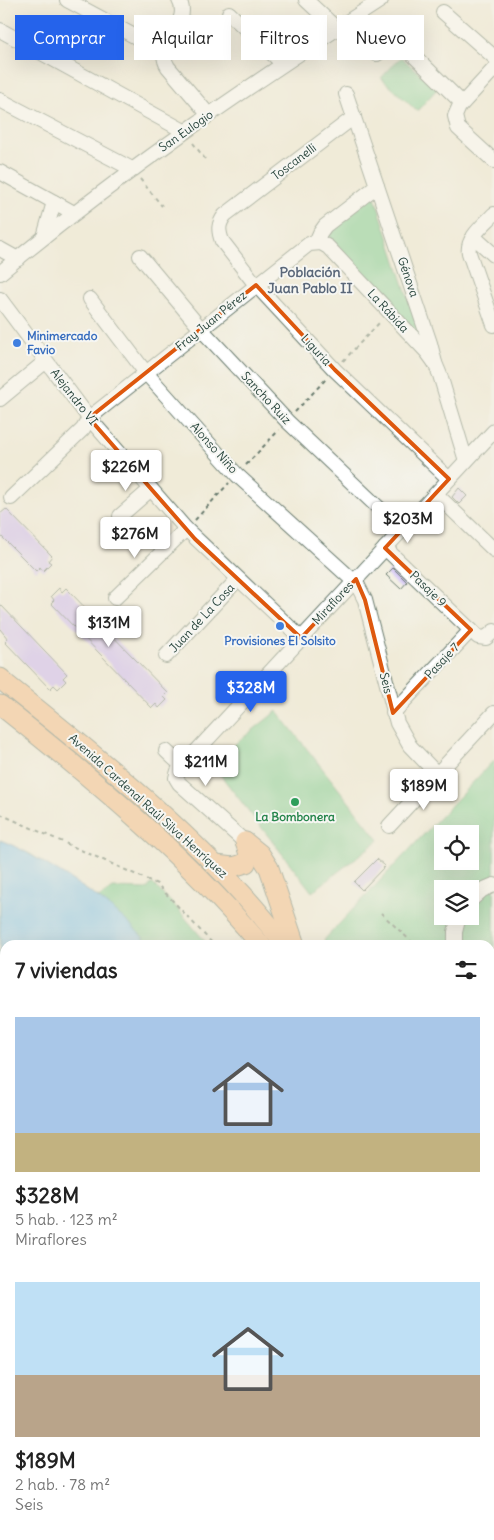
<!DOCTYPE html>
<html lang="es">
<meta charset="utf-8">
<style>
body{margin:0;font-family:Delius,sans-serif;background:#f6f6f6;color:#222;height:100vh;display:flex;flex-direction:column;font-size:19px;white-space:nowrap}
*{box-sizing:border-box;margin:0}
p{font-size:16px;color:#767676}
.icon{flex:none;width:28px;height:28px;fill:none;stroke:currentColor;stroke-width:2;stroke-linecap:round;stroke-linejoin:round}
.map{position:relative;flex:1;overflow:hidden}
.details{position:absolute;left:0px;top:940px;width:495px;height:600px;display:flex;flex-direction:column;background:#fff;border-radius:15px 15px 0 0;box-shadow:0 5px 20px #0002}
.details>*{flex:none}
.top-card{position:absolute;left:15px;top:15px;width:465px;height:45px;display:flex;gap:10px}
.fabs{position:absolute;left:434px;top:825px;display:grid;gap:10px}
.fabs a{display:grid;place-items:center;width:45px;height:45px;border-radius:0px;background:#fff;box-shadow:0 5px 20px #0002;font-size:25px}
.price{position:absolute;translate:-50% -42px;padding:0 11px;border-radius:5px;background:#fff;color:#222;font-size:16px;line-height:32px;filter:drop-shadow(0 1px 2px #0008)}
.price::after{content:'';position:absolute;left:50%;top:30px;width:15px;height:11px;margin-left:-8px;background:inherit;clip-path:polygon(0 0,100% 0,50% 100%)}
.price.on{background:#2563eb;color:#fff}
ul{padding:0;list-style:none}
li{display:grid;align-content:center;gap:10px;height:265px;padding:0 15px}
li span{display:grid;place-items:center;height:155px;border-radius:0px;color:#555}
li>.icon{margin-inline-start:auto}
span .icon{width:90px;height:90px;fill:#fffc;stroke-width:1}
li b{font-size:21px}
h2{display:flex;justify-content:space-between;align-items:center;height:60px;padding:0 15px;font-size:21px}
.chip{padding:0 18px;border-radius:0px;background:#fff;box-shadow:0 5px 20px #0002;font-size:18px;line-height:45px}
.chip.on{background:#2563eb;color:#fff}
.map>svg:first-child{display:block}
.green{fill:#78cc8f;stroke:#4c8462;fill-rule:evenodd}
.water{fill:#74beed;stroke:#4a7e90}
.building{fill:#c9b4f8}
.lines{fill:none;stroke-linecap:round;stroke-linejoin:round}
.minor-casing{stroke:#687a6d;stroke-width:16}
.major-casing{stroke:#687a6d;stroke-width:21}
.highway-casing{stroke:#687a6d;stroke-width:23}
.path{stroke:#687a6d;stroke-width:2;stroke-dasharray:4 4;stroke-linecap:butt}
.minor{stroke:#fff;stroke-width:14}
.major{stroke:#f7bd88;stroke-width:19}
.highway{stroke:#f7bd88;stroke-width:21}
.marked{fill:none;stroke:#de580e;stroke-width:4;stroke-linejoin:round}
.shop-dot{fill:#3f7fe0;stroke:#f6f6f2;stroke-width:2}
.leisure-dot{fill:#2e9e5b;stroke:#f6f6f2;stroke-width:2}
.labels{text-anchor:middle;stroke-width:4;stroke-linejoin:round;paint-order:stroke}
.street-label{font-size:12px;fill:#1f3d34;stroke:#f6f6f2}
.shop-label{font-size:12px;font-weight:bold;fill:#366cbe;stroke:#f6f6f2;text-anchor:start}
.leisure-label{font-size:12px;font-weight:bold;fill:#27864d;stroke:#f6f6f2}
.neighbourhood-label{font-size:14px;font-weight:bold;fill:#5a6779;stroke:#f6f6f2}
</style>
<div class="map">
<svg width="494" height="1540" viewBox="0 0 494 1540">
<rect width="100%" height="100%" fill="#f6f6f2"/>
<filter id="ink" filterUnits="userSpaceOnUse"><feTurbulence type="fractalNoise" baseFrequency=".02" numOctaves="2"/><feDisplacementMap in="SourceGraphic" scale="10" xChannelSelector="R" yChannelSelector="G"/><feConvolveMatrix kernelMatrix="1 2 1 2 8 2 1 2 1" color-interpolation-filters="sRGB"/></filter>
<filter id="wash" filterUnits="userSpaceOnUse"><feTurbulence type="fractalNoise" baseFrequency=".0096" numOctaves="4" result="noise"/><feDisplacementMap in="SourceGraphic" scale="20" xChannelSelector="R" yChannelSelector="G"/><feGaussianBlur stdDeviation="1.12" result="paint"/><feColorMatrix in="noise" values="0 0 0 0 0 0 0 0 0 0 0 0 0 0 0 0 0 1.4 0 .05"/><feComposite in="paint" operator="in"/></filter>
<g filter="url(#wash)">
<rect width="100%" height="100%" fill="#f0ebd8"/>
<g class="green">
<polygon points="401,57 437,89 417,111 381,78"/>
<polygon points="374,194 421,337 326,234"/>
<polygon points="277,711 379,840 312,892 211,763"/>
<path d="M494 760V1184L490 1178V945H327L324 940ZM442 834H470V861H442ZM442 889H470V916H442Z"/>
<polygon points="0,840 30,854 99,898 112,888 147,889 152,883 177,908 208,945 5,945 5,1535 490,1535 490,1346 494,1352 494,1540 0,1540"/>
</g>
<path class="water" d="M0 840C19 847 36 858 54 869 90 891 122 913 150 945H5V1535H490V1440L494 1446V1540H0Z"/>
<g id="blocks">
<g class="building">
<polygon points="459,488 467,496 459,504 452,497"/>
<polygon points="6,509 52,556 48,561 51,563 43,571 40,567 36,571 0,535 0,514"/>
<polygon points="393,568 407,582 401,589 386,575"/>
<polygon points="59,588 62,592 66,588 168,693 164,697 167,700 159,708 156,704 152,708 51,603 54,600 51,596"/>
<polygon points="0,604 67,674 63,678 66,681 58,689 54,685 50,689 5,642 8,639 0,629"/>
<polygon points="377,859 385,866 362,890 354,882"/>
</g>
</g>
</g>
<g filter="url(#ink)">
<use href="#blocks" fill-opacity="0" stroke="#687a6d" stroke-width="1"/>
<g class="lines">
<g class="minor-casing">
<g id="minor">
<polyline points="67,0 164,52"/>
<path d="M179 0C193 24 152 43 168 67L208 114"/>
<polyline points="306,0 337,29"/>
<polyline points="443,12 494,57"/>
<polyline points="229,13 283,64"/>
<polyline points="0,30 184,131"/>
<polyline points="377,54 391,44 401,43 462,103"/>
<polyline points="494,69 459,107 455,116 458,128 494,161"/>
<polyline points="346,94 430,343 435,363 440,375 466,461"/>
<polyline points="0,100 132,169"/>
<path d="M354 117 225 215C218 224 218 230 222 241L256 285 335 370 449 479"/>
<polyline points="0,172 74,213"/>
<path d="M494 214C485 224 466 238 469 253L494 325"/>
<polyline points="44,237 54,202"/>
<polyline points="474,237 494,255"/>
<polyline points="316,242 320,233 325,226 377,186"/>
<polyline points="0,249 18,259"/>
<polyline points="140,256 201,329 287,421 402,530"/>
<path d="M0 273C122 172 248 86 381 0"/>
<polyline points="0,299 89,418 186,529 301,638"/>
<polyline points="90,299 146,373 237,475 357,584 365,600 397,723 410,746 438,775"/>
<polyline points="0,399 46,361"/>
<polyline points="436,494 494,550"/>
<polyline points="11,498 83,429 89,418 309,244 321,243 328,247 427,352 435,363"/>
<polyline points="120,516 151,489"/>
<polyline points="385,548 478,637 486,638 494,631"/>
<polyline points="115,598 186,529"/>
<polyline points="166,656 238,579"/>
<polyline points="393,713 471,630"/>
<polyline points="166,751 182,766"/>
<polyline points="389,826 494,713"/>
<polyline points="245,842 179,783 176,778 178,771 494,431"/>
<polyline points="470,901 482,890 494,885"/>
<polyline points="455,945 455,932 459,916"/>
<polyline points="490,1027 494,1032"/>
</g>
</g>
<g class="major-casing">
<g id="major">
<path d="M0 679C99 758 208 844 285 945"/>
<path d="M0 705C93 779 184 854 261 945"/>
<polyline points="245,842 260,854 269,868 295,945"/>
<polyline points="216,865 233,867 246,863 249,854 245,842"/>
<polyline points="490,1239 494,1245"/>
<polyline points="490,1273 494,1279"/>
</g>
</g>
<g class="highway-casing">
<polyline id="highway" points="0,679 1,680"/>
</g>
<g class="path">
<polyline points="193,143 205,159"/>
<polyline points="140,179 162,206"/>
<polyline points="343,361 381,321"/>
<polyline points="295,412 326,379"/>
<polyline points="246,465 279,430"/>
<polyline points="195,520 229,483"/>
<polyline points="0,814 157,884 214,945"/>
<polyline points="381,913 415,945"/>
<polyline points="490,998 494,998"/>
<polyline points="490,1337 494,1343"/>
</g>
<use href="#minor" class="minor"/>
<use href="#major" class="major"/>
<use href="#highway" class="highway"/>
</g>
</g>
<path d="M0 0H494V1540H0ZM256 285 335 370 449 479 385 548 471 630 393 713 365 600 356 579 301 638 195 539 89 418Z" fill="#f0ebd8" fill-opacity=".55" fill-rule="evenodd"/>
<path class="marked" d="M256 285 335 370 449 479 385 548 471 630 393 713 365 600 356 579 301 638 195 539 89 418Z"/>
<g class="shop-dot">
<circle cx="17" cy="343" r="5"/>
<circle cx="280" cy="626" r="5"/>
</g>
<circle class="leisure-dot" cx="295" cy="802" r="5"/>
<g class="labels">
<g class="street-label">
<text transform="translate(186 131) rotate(-35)" y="4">San Eulogio</text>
<text transform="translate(294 162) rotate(-37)" y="4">Toscanelli</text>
<text transform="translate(408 277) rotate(71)" y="4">Génova</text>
<text transform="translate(388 311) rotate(47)" y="4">La Rábida</text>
<text transform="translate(211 321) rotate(-39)" y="4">Fray Juan Pérez</text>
<text transform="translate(316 350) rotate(47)" y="4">Liguria</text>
<text transform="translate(74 397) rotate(52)" y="4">Alejandro VI</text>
<text transform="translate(266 398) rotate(47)" y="4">Sancho Ruiz</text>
<text transform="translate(214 448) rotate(48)" y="4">Alonso Niño</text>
<text transform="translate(428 589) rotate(44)" y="4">Pasaje 9</text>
<text transform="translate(333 603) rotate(-47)" y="4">Miraflores</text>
<text transform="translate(202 618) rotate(-47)" y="4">Juan de La Cosa</text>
<text transform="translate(442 661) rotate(-47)" y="4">Pasaje 7</text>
<text transform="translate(386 683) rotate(76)" y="4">Seis</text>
<text transform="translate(148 806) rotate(42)" y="4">Avenida Cardenal Raúl Silva Henríquez</text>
</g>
<g class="shop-label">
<text x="27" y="340">Minimercado<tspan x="27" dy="14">Favio</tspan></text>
<text x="280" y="645" text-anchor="middle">Provisiones El Solsito</text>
</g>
<g class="leisure-label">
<text x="295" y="821">La Bombonera</text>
</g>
<g class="neighbourhood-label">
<text x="310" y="277">Población<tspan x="310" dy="16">Juan Pablo II</tspan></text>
</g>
</g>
</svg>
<div class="fabs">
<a><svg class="icon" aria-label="locate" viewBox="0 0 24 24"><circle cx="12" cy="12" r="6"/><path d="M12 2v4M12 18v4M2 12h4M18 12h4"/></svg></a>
<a><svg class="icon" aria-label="layers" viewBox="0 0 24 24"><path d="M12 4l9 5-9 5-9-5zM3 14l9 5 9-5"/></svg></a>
</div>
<b class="price" style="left:126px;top:492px">$226M</b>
<b class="price" style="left:408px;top:544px">$203M</b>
<b class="price" style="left:135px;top:559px">$276M</b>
<b class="price" style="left:109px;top:648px">$131M</b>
<b class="price on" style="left:251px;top:713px">$328M</b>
<b class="price" style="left:206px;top:787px">$211M</b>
<b class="price" style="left:424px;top:811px">$189M</b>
<div class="top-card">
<a class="chip on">Comprar</a>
<a class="chip">Alquilar</a>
<a class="chip">Filtros</a>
<a class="chip">Nuevo</a>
</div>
<section class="details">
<h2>7 viviendas<svg class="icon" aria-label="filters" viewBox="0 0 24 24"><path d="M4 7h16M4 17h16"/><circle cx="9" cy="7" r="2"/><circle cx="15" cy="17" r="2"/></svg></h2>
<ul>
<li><span style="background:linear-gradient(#a9c7e8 75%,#c2b280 0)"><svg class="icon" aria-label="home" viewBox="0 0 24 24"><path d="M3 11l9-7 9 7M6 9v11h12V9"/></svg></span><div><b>$328M</b><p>5 hab. · 123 m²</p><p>Miraflores</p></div></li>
<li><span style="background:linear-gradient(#bfe0f5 60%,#b9a48a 0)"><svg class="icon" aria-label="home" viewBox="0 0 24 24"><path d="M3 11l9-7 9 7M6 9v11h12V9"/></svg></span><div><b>$189M</b><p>2 hab. · 78 m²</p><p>Seis</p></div></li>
</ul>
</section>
</div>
